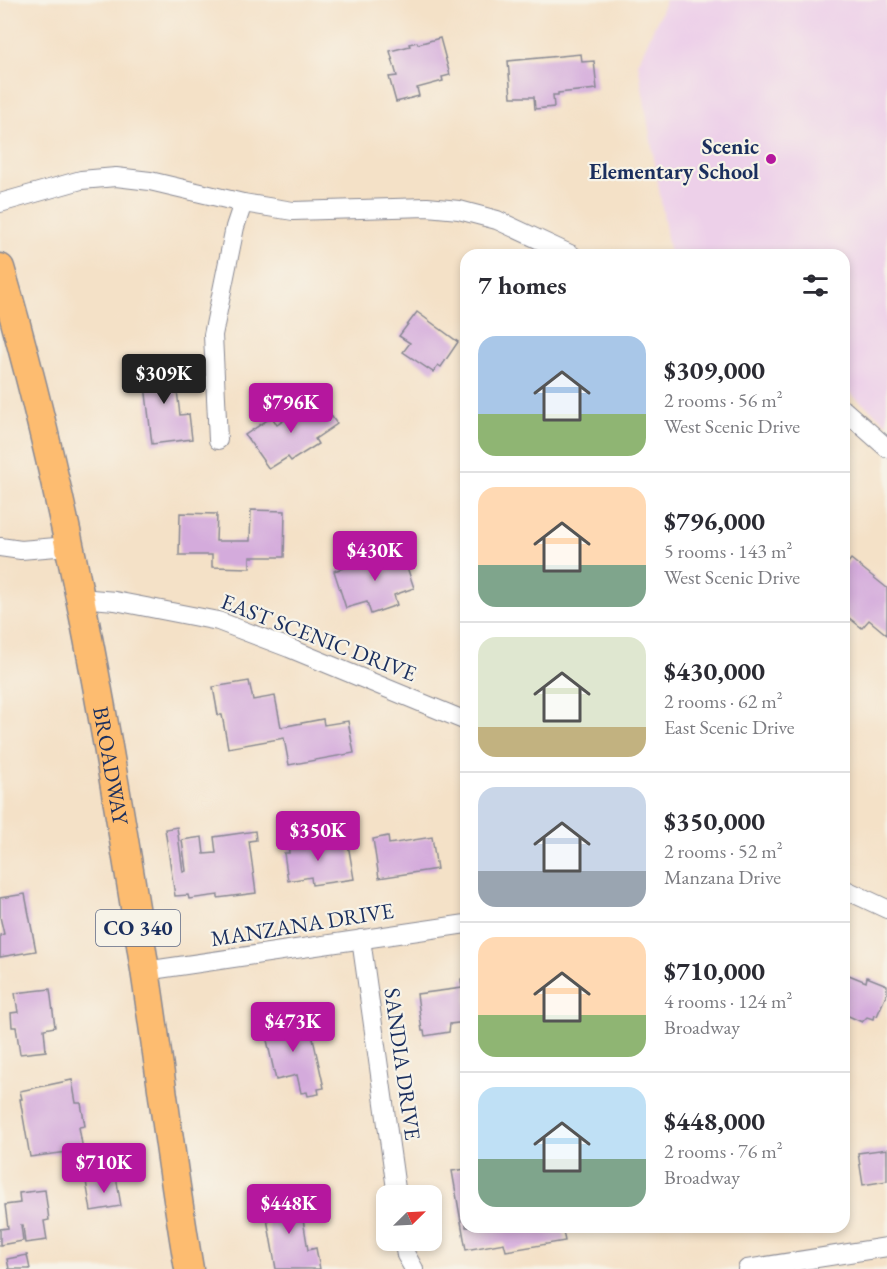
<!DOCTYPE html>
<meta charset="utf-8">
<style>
body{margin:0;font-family:"EB Garamond",serif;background:#f2f2f3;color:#2b2b33;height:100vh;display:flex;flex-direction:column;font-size:22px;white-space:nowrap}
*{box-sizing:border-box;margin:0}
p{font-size:20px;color:#7c7c81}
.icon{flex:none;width:33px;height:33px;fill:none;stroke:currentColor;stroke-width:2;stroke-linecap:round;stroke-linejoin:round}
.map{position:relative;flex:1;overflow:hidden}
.side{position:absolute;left:460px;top:249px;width:390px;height:984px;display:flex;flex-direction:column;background:#fff;border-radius:18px;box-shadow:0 3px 9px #0003}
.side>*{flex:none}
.needle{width:39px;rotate:66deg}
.buttons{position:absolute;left:376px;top:1185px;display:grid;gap:12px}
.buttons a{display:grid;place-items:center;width:66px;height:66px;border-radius:12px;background:#fff;box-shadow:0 3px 9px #0003;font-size:30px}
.price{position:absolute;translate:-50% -51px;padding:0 14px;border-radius:6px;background:#b5179e;color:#fff;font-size:20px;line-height:39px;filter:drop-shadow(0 2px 3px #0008)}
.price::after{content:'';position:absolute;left:50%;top:36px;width:18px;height:14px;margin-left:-9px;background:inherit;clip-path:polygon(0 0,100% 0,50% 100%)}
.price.active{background:#222;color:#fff}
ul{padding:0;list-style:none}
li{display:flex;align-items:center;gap:18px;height:150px;padding:0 18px}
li+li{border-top:2px solid #e1e1e2}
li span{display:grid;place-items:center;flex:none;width:168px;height:120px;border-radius:18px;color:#555}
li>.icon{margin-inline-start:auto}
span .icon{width:72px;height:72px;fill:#fffc;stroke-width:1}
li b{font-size:26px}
h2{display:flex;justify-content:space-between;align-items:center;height:72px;padding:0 18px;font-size:26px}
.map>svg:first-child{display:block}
.built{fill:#edd0e9}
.building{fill:#d4abdc}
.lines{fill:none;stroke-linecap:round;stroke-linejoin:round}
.street-casing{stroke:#888892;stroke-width:20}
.primary-casing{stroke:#888892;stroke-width:31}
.street{stroke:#fff;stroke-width:18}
.primary{stroke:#fdbc70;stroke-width:28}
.poi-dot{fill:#b5179e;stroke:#f7f3e8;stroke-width:2}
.labels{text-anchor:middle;stroke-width:4.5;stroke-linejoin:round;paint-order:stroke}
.shield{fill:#f7f3e8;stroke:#5d6a87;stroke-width:1.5}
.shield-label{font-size:21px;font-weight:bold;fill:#1b2f5e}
.poi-label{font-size:22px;font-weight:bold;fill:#1b2f5e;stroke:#f7f3e8;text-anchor:end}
.street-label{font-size:22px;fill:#1b2f5e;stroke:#f7f3e8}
</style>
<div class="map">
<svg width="887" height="1269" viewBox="0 0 887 1269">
<rect width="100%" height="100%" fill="#f7f3e8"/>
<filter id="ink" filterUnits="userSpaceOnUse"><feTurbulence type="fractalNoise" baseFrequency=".0167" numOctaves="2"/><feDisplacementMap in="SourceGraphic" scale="12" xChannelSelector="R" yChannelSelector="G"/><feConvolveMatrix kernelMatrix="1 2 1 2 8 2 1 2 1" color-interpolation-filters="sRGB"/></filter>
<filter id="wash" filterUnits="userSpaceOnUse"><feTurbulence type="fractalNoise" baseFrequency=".008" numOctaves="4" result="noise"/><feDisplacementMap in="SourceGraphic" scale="24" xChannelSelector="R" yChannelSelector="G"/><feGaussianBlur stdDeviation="1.35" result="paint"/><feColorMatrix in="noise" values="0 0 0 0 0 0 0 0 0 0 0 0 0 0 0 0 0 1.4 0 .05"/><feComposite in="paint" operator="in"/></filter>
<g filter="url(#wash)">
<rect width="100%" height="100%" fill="#f4e1c7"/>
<polygon class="built" points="666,0 887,0 887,423 845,389 844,255 670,255 638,63"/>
<g id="blocks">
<g class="building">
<polygon points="440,38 450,75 442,77 443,81 417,88 419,96 396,102 389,77 397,76 390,51 410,46 409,44 417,42 418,44"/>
<polygon points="581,54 582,62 594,61 597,89 558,93 558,95 553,95 554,107 535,109 534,97 511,97 508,61"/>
<polygon points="417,312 458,342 441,367 438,365 433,372 403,352 410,343 399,336"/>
<polygon points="156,359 157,368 174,366 180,415 189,414 192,439 152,444 142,360"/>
<polygon points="318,397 337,424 315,439 318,444 291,461 288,457 269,469 245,435 272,417 277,425"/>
<polygon points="251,510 285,511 284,557 250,557 250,568 212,567 212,555 179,555 180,513 217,514 216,541 250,541"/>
<polygon points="401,549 414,588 394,595 397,605 371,614 367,602 346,608 334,571"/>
<polygon points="851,559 887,588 887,635 869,620 862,628 844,614 844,568"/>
<polygon points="249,681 253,700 275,696 281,727 323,719 324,725 348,721 354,753 289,765 284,738 228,748 222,715 218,715 213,687"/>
<polygon points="177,827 183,872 186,871 182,840 202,837 204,854 216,853 214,837 255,831 256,840 249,841 256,893 218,898 218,895 189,899 188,895 175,896 165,829"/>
<polygon points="388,836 389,844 432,837 437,869 379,878 373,839"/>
<polygon points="311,837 313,849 348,844 354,879 312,885 311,877 288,881 284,853 289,853 288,841"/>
<polygon points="25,894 36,951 0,957 0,935 4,934 0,917 0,898"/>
<polygon points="844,973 866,982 867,977 887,985 887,993 877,1016 874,1015 873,1019 867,1017 862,1022 844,1014"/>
<polygon points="466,978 466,1022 450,1024 449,1032 425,1036 424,1031 422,1031 417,994 462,988 461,979"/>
<polygon points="50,989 55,1027 44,1029 46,1051 20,1054 16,1027 12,1027 11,1013 18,1012 15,993"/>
<polygon points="289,1013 292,1028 310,1025 324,1088 318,1089 319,1094 308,1096 307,1092 301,1093 297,1075 276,1080 262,1018"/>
<polygon points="72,1080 76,1103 81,1103 85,1126 79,1127 83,1150 30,1157 20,1099 22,1099 20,1091"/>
<polygon points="887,1149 887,1181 863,1185 858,1153"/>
<polygon points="466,1169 466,1227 562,1227 565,1241 506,1251 504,1243 466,1250 452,1171"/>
<polygon points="116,1176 121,1206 91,1211 86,1181"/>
<polygon points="45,1190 49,1220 44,1221 47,1240 25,1243 23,1225 21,1225 23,1241 0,1245 0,1229 8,1228 5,1205 20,1203 19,1193"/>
<polygon points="299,1195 308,1250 316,1248 320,1269 276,1269 264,1202"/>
<polygon points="27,1255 30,1269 9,1269 7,1259"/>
</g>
</g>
</g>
<g filter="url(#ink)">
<use href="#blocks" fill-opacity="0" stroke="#888892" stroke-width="1.5"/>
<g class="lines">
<g class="street-casing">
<g id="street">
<polyline points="0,203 81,180 116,177 150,181 243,203 293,211 427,207 459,210 497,220 572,255"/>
<polyline points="844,410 887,448"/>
<polyline points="218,440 213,335 235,227 243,203"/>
<polyline points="0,547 21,550 68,546"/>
<polyline points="80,598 115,601 218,621 289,648 466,721"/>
<polyline points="844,889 887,909"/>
<polyline points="361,939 397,1196"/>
<polyline points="145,971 466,924"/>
<polyline points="403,1240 406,1255 414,1269"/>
<polyline points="747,1269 887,1247"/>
</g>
</g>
<g class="primary-casing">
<g id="primary">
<path id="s1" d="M0 268C67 496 108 735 145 970 160 1069 172 1170 189 1269"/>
</g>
</g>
<use href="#street" class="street"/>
<use href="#primary" class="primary"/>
</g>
</g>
<circle class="poi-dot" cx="771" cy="159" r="6"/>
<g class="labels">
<rect class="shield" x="96" y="910" width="84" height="36" rx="4.5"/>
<g class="shield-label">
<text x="138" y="935">CO 340</text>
</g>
<g class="poi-label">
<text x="759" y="154">Scenic<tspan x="759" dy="25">Elementary School</tspan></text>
</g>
<g class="street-label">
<text transform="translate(319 637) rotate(21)" y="8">EAST SCENIC DRIVE</text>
<text dy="8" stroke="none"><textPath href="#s1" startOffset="510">BROADWAY</textPath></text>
<text transform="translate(302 924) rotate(-9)" y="8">MANZANA DRIVE</text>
<text transform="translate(403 1064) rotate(82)" y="8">SANDIA DRIVE</text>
</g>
</g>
</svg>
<div class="buttons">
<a><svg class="needle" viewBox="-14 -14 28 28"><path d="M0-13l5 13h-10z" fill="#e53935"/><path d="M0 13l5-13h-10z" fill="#7c7c81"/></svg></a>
</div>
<b class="price active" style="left:164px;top:405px">$309K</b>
<b class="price" style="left:291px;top:434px">$796K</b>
<b class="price" style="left:375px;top:582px">$430K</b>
<b class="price" style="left:318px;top:862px">$350K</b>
<b class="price" style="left:293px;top:1053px">$473K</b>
<b class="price" style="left:104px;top:1194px">$710K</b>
<b class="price" style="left:289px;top:1235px">$448K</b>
<section class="side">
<h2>7 homes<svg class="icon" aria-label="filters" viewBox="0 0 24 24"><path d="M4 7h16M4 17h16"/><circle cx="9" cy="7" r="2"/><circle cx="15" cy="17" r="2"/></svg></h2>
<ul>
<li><span style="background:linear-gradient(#a9c7e8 65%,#8fb573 0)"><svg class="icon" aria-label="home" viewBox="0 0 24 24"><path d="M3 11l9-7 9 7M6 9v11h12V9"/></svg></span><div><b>$309,000</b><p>2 rooms · 56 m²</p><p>West Scenic Drive</p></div></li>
<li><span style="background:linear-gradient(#ffd9b3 65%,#7fa58c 0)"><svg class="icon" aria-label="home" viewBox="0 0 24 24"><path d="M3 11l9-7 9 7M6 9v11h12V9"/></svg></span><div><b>$796,000</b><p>5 rooms · 143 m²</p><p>West Scenic Drive</p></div></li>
<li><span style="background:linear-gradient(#dfe7d0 75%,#c2b280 0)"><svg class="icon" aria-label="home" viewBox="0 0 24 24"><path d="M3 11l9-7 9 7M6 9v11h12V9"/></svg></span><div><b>$430,000</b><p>2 rooms · 62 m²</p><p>East Scenic Drive</p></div></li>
<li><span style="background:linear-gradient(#c9d6e8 70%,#9aa5b1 0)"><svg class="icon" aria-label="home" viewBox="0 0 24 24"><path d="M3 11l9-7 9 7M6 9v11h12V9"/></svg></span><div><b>$350,000</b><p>2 rooms · 52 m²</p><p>Manzana Drive</p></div></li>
<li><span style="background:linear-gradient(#ffd9b3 65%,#8fb573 0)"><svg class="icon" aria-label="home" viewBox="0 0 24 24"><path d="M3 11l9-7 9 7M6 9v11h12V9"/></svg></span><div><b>$710,000</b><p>4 rooms · 124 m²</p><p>Broadway</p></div></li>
<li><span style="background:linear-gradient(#bfe0f5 60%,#7fa58c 0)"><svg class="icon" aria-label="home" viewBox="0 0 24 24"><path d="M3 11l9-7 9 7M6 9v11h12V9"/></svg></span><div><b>$448,000</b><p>2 rooms · 76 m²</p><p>Broadway</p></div></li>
</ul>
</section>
</div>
